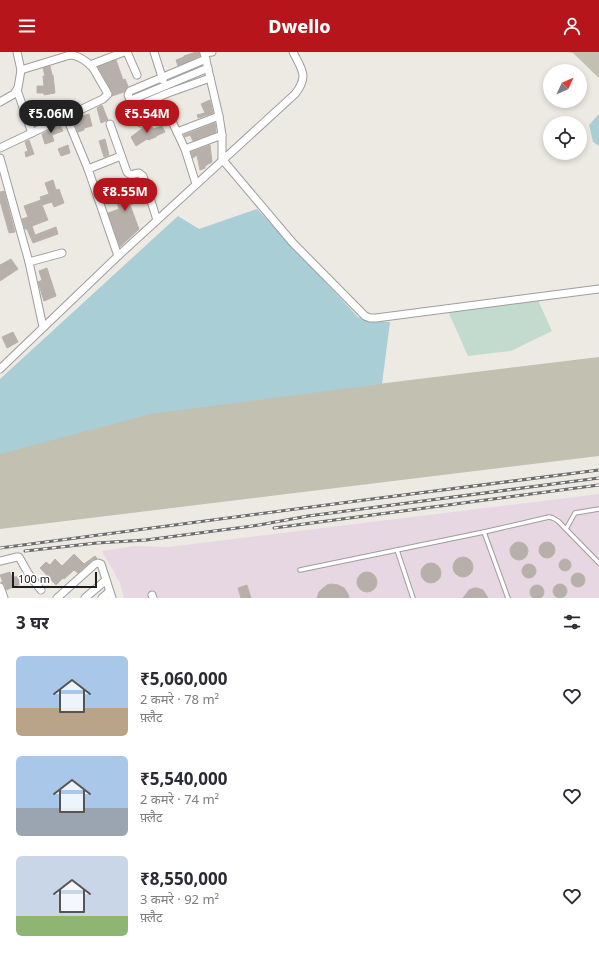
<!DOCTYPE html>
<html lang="hi">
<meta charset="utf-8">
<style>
body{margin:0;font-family:"Noto Sans","Noto Sans Devanagari",sans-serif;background:#f7f7f7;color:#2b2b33;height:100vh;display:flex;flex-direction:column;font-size:15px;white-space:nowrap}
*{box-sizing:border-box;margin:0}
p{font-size:13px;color:#7c7c81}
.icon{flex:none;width:22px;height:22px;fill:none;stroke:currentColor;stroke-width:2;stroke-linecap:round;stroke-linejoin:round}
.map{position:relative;height:546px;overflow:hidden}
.side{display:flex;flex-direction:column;background:#fff;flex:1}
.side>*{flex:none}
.needle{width:26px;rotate:46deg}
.controls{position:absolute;left:543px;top:12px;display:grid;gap:8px}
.controls a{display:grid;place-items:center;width:44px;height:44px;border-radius:50%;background:#fff;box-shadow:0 2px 6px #0003;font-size:20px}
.scale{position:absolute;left:12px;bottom:10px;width:85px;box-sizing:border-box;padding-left:4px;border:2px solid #1d1d1d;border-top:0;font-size:11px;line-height:14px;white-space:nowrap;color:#1d1d1d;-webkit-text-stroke:3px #fff;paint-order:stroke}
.price{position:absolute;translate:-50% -34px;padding:0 9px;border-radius:14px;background:#b5151b;color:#fff;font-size:13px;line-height:26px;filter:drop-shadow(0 1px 2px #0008)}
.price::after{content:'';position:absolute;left:50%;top:24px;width:12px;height:9px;margin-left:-6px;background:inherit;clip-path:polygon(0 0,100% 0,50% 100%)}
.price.current{background:#222;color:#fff}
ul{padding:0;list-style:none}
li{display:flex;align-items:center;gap:12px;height:100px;padding:0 16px}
li span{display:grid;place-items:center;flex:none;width:112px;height:80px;border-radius:6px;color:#555}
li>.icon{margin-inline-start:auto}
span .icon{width:48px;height:48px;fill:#fffc;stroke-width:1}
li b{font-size:17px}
h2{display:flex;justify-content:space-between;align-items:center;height:48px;padding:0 16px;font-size:17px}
header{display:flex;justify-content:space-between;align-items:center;height:52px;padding:0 16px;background:#b5151b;color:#fff;font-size:18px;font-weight:800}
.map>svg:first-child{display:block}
.industrial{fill:#e6d7e3}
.construction{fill:#c1c0b1}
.wetland{fill:#c3dace}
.water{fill:#a9ced6}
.building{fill:#b6afaa;stroke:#bdb1a8}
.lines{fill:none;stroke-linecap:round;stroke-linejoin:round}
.service-casing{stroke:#9e9e9e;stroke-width:5.5}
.minor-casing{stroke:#9e9e9e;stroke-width:9}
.service{stroke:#fff;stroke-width:3.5}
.minor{stroke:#fff;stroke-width:7}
.rail-casing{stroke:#6b6b6b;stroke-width:3}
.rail{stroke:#fff;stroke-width:1.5;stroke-dasharray:4.5;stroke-linecap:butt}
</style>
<header><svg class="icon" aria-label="menu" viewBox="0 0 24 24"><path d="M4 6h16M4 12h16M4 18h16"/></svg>Dwello<svg class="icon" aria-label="person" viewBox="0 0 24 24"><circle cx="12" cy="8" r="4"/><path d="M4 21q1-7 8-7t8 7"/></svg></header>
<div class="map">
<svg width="599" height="546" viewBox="0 0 599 546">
<rect width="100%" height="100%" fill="#edeae4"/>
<polygon class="industrial" points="599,442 599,546 124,546 120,531 102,499 134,494 168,495"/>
<g class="construction">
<polygon points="567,0 599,0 599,26 573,1"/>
<polygon points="599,305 599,404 0,477 0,400 124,363"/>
</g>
<polygon class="wetland" points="537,246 552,279 511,299 468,304 447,257"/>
<g class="water">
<polygon points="599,62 599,94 593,90 589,73"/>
<polygon points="257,157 358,265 371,269 390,270 382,332 150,362 0,402 0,327 178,164 199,177"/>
</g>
<g class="building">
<polygon points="196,0 199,0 200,4 178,14 176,8 184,5 184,4"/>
<polygon points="116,8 123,28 125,27 128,34 124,40 112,44 112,40 98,15"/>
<polygon points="50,14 52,23 53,23 55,41 44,43 44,41 37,41 37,34 44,34 43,24 45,24 43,16"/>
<polygon points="210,48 213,61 198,66 197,63 205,61 201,52"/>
<polygon points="102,53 108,68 101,71 97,56"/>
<polygon points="45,57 48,68 39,72 36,60"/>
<polygon points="89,62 92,74 84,76 84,78 78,80 73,67"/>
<polygon points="149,68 153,77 162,74 165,80 156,84 156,85 148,88 147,87 136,94 131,85 144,75 146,73 146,70"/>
<polygon points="215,71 216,80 193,89 190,83 185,85 184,83"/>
<polygon points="60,73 63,79 52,83 54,89 45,92 42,82"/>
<polygon points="105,87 109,103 104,105 99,89"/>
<polygon points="29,88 34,102 26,105 25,100 28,99 25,90"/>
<polygon points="68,93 70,101 61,104 58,97"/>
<polygon points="210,93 212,110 205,114 205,116 200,118 197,103 193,106 191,100"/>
<polygon points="53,128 56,138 59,137 64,151 54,155 52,150 42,153 48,168 32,174 35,183 56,175 58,182 33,191 27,177 25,177 22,167 28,165 24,154 41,148 40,145 49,142 45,131"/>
<polygon points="134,129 141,149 130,153 139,177 120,195 108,161 119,157 112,137"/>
<polygon points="4,139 15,180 9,181 0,149 0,140"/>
<polygon points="11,207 18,217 0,229 0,213"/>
<polygon points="47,216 56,244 44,249 38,230 42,228 39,219"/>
<polygon points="13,280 18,290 7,296 2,285"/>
<circle cx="547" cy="498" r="8"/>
<circle cx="519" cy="499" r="9"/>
<polygon points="74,502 84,512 95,504 97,506 92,508 78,521 74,518 64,527 63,526 56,533 40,516 46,510 50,513 55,507 62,514"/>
<circle cx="463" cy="515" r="10"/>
<circle cx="565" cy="513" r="6"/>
<circle cx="431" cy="521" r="10"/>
<circle cx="529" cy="519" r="7"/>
<polygon points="10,520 12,526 18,524 21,532 6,538 5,533 1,530 3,530 0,523"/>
<circle cx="367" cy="530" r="10"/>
<circle cx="578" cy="528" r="7"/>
<circle cx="560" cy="539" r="7"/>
<polygon points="331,532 338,533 344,536 348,542 349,546 317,546 319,540 322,537 327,533"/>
<circle cx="537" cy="540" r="7"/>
<polygon points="247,533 251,546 241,546 238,536"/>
<polygon points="474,536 477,536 483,538 488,546 463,546 469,538"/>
</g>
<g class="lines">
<g class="service-casing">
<g id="service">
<polyline points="566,477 575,461 599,457"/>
<polyline points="484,480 508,546"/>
<polyline points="397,498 413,546"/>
<polyline points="300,518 484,480 549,465 553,466 558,469 599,511"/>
</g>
</g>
<g class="minor-casing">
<g id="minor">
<polyline points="127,0 137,23"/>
<polyline points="154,0 163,28"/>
<polyline points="204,0 219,64 222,83 222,107 292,190 365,264 370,266 376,266 599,237"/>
<polyline points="204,1 212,0"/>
<polyline points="90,13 124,0"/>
<polyline points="17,38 32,81"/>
<polyline points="131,48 208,16"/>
<polyline points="0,50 14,42 18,36 21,18 17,0"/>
<polyline points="147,50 168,41 210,26"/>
<polyline points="169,63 185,97 196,132"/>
<polyline points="66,64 88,117 118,204"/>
<polyline points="141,71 139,69 128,43 130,39 206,7"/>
<path d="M110 72 127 120C131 125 134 121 139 121L143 124 157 168"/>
<polyline points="177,80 219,64"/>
<path d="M0 96 103 47 108 42 93 16C88 10 78 3 70 3L21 18"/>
<polyline points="185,97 222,83"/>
<polyline points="0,106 29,210 43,275"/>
<polyline points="88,117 121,104"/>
<polyline points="29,210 62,201"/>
<path d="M0 317 118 204 295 42C309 24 302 18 293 0"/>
<polyline points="0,509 17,505 19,505 28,521 41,538"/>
<polyline points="0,535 4,546"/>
<polyline points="152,543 153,546"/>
<polyline points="57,546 95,512 98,511 101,512 112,546"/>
<polyline points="85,546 106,528"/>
<polyline points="102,546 109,540"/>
</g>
</g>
<use href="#service" class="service"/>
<use href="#minor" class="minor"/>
<g class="rail-casing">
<g id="rail">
<polyline points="274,476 599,433"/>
<polyline points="0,496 372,447 599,418"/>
<polyline points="25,499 97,491 146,488 259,473 308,464 599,426"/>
</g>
</g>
<use href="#rail" class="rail"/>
</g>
</svg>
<div class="controls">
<a><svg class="needle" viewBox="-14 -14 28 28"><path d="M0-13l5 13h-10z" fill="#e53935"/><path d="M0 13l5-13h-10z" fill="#7c7c81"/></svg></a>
<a><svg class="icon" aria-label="locate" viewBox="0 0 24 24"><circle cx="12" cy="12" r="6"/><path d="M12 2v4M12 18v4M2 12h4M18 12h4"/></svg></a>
</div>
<div class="scale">100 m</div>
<b class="price current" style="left:51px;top:82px">₹5.06M</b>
<b class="price" style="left:147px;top:82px">₹5.54M</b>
<b class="price" style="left:125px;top:160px">₹8.55M</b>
</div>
<section class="side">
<h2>3 घर<svg class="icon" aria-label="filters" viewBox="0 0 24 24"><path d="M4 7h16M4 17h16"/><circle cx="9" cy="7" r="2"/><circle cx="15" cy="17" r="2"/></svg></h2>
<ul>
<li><span style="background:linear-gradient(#a9c7e8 65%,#b9a48a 0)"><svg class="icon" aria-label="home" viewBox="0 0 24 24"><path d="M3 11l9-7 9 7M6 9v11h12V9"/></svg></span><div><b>₹5,060,000</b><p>2 कमरे · 78 m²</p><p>फ़्लैट</p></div><svg class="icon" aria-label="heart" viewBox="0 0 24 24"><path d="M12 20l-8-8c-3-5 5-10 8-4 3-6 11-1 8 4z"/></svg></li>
<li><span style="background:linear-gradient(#a9c7e8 65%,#9aa5b1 0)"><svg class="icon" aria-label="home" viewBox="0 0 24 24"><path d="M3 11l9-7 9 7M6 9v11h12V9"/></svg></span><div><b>₹5,540,000</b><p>2 कमरे · 74 m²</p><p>फ़्लैट</p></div><svg class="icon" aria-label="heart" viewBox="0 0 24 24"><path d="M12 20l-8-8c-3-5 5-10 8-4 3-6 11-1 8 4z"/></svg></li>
<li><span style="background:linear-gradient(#c9d6e8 75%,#8fb573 0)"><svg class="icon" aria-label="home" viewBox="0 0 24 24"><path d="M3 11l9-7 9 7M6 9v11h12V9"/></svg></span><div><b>₹8,550,000</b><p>3 कमरे · 92 m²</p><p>फ़्लैट</p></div><svg class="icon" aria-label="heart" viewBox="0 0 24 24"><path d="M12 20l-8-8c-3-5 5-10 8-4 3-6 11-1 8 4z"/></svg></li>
</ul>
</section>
